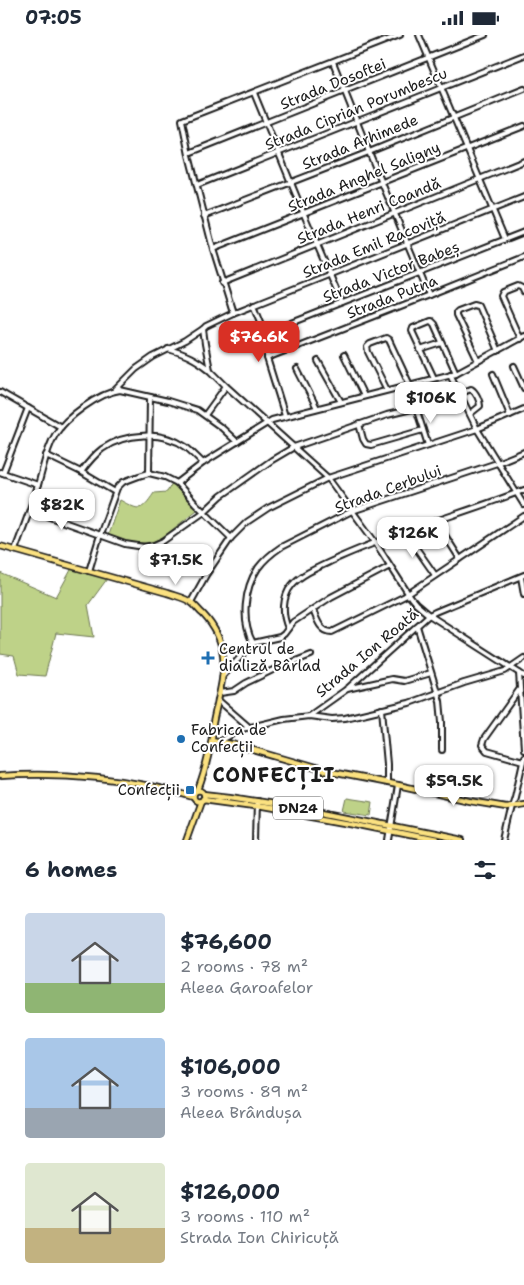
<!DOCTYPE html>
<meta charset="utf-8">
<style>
body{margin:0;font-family:"Shantell Sans",sans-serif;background:#f2f2f3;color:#1f2937;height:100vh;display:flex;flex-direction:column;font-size:19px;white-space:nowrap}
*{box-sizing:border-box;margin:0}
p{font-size:16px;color:#747a83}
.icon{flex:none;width:28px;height:28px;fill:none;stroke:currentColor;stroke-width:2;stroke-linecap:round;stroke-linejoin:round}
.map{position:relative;height:805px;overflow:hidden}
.details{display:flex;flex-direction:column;background:#fff;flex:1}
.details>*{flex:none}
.price{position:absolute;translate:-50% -42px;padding:0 11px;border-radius:10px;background:#fff;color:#222;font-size:16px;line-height:32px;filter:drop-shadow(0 1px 2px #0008)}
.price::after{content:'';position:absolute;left:50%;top:30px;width:15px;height:11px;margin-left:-8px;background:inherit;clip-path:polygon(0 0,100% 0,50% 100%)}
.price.current{background:#d93025;color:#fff}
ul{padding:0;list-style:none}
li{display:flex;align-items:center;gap:15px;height:125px;padding:0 25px}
li span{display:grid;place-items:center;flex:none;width:140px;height:100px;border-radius:5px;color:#555}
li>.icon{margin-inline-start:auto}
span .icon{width:60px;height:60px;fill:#fffc;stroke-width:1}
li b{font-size:21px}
h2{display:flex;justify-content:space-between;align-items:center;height:60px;padding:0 25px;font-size:21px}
.status{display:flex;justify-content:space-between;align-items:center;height:35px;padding:0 25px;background:#fff;direction:ltr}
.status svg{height:14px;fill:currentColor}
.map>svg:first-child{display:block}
.green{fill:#bed288;stroke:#6d7752}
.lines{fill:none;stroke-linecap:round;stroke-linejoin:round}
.minor-casing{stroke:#1c1c1c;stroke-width:8}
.major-casing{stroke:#1c1c1c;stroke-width:8}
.minor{stroke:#fff;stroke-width:4}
.major{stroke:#fbe180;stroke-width:4.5}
.poi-dot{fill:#1f6fb2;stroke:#fff;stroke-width:2}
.labels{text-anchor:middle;stroke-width:4;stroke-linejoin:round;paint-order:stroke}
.shield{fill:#fff;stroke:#606060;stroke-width:1}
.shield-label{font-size:14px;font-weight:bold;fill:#1c1c1c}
.street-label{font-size:15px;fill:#1c1c1c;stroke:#fff}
.poi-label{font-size:15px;fill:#1c1c1c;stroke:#fff;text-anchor:start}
.district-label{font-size:20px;font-weight:bold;letter-spacing:1px;fill:#1c1c1c;stroke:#fff}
</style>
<div class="status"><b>07:05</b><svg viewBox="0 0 49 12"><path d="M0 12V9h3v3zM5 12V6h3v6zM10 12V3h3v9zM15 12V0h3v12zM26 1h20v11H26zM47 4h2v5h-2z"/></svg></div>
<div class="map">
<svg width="524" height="805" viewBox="0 0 524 805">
<rect width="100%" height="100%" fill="#fff"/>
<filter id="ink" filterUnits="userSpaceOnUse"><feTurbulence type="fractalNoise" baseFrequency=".02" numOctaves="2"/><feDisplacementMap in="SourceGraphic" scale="10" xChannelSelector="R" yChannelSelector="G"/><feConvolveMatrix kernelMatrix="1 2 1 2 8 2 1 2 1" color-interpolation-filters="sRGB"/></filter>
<g filter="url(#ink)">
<g class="green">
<path d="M172 448 197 475 162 503 150 508 126 507 108 500 120 465C140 476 141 477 154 458L167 457Z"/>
<polygon points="72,533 107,544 88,570 94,602 56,598 45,641 19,639 14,621 0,619 0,538 56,562"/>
<polygon points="347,763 373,767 371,780 344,776"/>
</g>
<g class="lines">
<g class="minor-casing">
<g id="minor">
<polyline points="400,0 182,85 189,120 213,214 233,278 206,291 203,294 205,309 210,335 226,351 328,443 375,507 411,563 416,569 429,580 524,641"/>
<polyline points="419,0 505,204"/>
<polyline points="333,27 369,117 429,260"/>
<polyline points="254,58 303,177 342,268"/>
<polyline points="189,118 485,0"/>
<polyline points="197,150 524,20"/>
<polyline points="204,181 369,117 524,54"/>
<polyline points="213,214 524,91"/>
<polyline points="222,248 524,126"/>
<polyline points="254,269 266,298 267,303 267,323 285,381"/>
<polyline points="233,278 524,162"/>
<polyline points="266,298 524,197"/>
<polyline points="520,304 501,261 503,257 518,251 522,253 524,257"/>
<path d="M168 314C186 319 196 324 210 335"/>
<polyline points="420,315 442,308"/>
<polyline points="344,320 364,361"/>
<polyline points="267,323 429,260 524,222"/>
<polyline points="318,326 341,367"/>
<polyline points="478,326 456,280 456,277 458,275 474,269 478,270 498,316"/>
<polyline points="514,331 524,353"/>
<polyline points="297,334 317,373"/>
<polyline points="450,339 477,394 524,470"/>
<polyline points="493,339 510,380"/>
<polyline points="434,343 412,296 413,293 430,286 431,286 434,289 456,338"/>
<polyline points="115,355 136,334 153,322 185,306 203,294"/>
<polyline points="387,355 368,317 367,312 370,309 386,303 389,305 410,350"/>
<polyline points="0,357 61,392"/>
<path d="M459 359 471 354C476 357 480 366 480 371L470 379"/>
<polyline points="416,373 428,410"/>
<polyline points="205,380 226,351"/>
<polyline points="359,389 363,404 366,409 371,410 423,395"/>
<polyline points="46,420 81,437"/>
<polyline points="0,437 38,450"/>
<polyline points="3,438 28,373"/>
<polyline points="149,438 150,362"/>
<polyline points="177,448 203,428 272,385 456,338 524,301"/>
<path d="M115 457 81 437C87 429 93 421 102 414 125 398 162 395 186 412 192 417 198 423 203 428"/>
<polyline points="30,475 125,509 144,512 154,510 163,506 204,477 221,461 272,425 294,412 387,380 461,362"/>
<polyline points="436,486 460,524"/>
<polyline points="405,497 435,540"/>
<path d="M15 515C23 494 31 473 38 450 43 434 46 415 55 400 66 382 99 358 120 355L168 366 197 375 222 393 237 407"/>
<polyline points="89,536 100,500 117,453 123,447 139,441 149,438 165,442 177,448 195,468 231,503"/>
<polyline points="521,542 524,559"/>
<polyline points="191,567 206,540 231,503 247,487 268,473 328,443 477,394 524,374"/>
<path d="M313 575C317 584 320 597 332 597L405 561 524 481"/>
<polyline points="417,591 440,666 442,687 442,715"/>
<path d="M288 593C282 580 282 562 292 550 302 538 324 530 338 523 398 496 462 479 524 455"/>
<path d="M253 608C241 586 244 554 258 533 264 525 272 518 281 512L352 476 497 428 524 417"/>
<polyline points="519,638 524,714"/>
<polyline points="223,641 253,608 280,602 284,599 293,587 331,562 390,531"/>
<polyline points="347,654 392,644 404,646 431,638"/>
<polyline points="519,655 484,704 482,710 487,716 523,726"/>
<polyline points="220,658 234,656 246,648 275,634 311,620"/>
<polyline points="218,665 249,692"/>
<polyline points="382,674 387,729 387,748"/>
<polyline points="309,681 347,654 429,580 435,577 524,540"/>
<polyline points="220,706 242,694 284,684 309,681 332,684 345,683 409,668 464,648 505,636 524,623"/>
<polyline points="256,805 257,766"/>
<polyline points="389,805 398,750"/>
<polyline points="504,805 512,771 515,762 524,722"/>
</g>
</g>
<g class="major-casing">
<g id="major">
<path d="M0 511 167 558C175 561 186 563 192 568 196 571 199 576 203 579 236 614 221 647 213 688 212 694 213 701 211 707 208 723 204 740 198 755"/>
<polyline points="212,705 236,710 326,736 398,750 470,766 506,772 524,769"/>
<path d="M0 741C63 737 133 743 193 762"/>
<circle cx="199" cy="761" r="5.5"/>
<polyline points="204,759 230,762 318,776 462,805"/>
<polyline points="203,764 262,772 356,789 434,805"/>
<polyline points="187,805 201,766"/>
</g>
</g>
<use href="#minor" class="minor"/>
<use href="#major" class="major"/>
</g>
</g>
<g class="poi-dot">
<path d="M205.5 615.5h5v5h5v5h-5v5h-5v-5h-5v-5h5z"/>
<circle cx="181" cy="704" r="5"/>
<rect x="185" y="750" width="10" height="10" rx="2.5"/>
</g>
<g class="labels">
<rect class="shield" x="273" y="761.5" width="50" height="23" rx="4"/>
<g class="shield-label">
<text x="298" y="778">DN24</text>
</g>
<g class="street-label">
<text transform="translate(333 49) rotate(-22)" y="5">Strada Dosoftei</text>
<text transform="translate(356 74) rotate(-22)" y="5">Strada Ciprian Porumbescu</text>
<text transform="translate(360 107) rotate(-22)" y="5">Strada Arhimede</text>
<text transform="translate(364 142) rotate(-22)" y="5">Strada Anghel Saligny</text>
<text transform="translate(369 176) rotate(-22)" y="5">Strada Henri Coandă</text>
<text transform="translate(374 210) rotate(-22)" y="5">Strada Emil Racoviță</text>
<text transform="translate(391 237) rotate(-21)" y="5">Strada Victor Babeș</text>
<text transform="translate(392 262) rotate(-21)" y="5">Strada Putna</text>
<text transform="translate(388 454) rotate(-20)" y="5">Strada Cerbului</text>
<text transform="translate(367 618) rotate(-40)" y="5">Strada Ion Roată</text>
</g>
<g class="poi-label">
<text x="219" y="619">Centrul de<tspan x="219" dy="17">dializă Bârlad</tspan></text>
<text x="191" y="700">Fabrica de<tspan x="191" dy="17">Confecții</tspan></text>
<text x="180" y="760" text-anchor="end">Confecții</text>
</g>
<g class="district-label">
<text x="274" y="747">CONFECȚII</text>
</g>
</g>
</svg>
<b class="price current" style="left:259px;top:328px">$76.6K</b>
<b class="price" style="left:431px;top:389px">$106K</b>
<b class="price" style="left:62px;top:496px">$82K</b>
<b class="price" style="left:413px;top:524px">$126K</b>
<b class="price" style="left:176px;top:551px">$71.5K</b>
<b class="price" style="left:454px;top:772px">$59.5K</b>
</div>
<section class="details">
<h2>6 homes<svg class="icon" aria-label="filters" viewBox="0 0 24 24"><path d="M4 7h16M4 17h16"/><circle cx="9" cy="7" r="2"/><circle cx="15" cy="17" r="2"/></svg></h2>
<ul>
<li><span style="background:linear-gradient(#c9d6e8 70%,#8fb573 0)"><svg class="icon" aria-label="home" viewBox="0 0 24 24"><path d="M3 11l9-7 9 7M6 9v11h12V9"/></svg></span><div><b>$76,600</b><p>2 rooms · 78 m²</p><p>Aleea Garoafelor</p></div></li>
<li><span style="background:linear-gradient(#a9c7e8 70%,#9aa5b1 0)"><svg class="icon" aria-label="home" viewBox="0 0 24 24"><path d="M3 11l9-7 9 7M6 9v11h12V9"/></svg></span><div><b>$106,000</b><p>3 rooms · 89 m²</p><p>Aleea Brândușa</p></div></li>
<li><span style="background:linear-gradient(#dfe7d0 65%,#c2b280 0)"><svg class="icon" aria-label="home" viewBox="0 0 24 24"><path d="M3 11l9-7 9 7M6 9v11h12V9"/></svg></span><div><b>$126,000</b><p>3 rooms · 110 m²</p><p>Strada Ion Chiricuță</p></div></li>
</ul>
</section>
